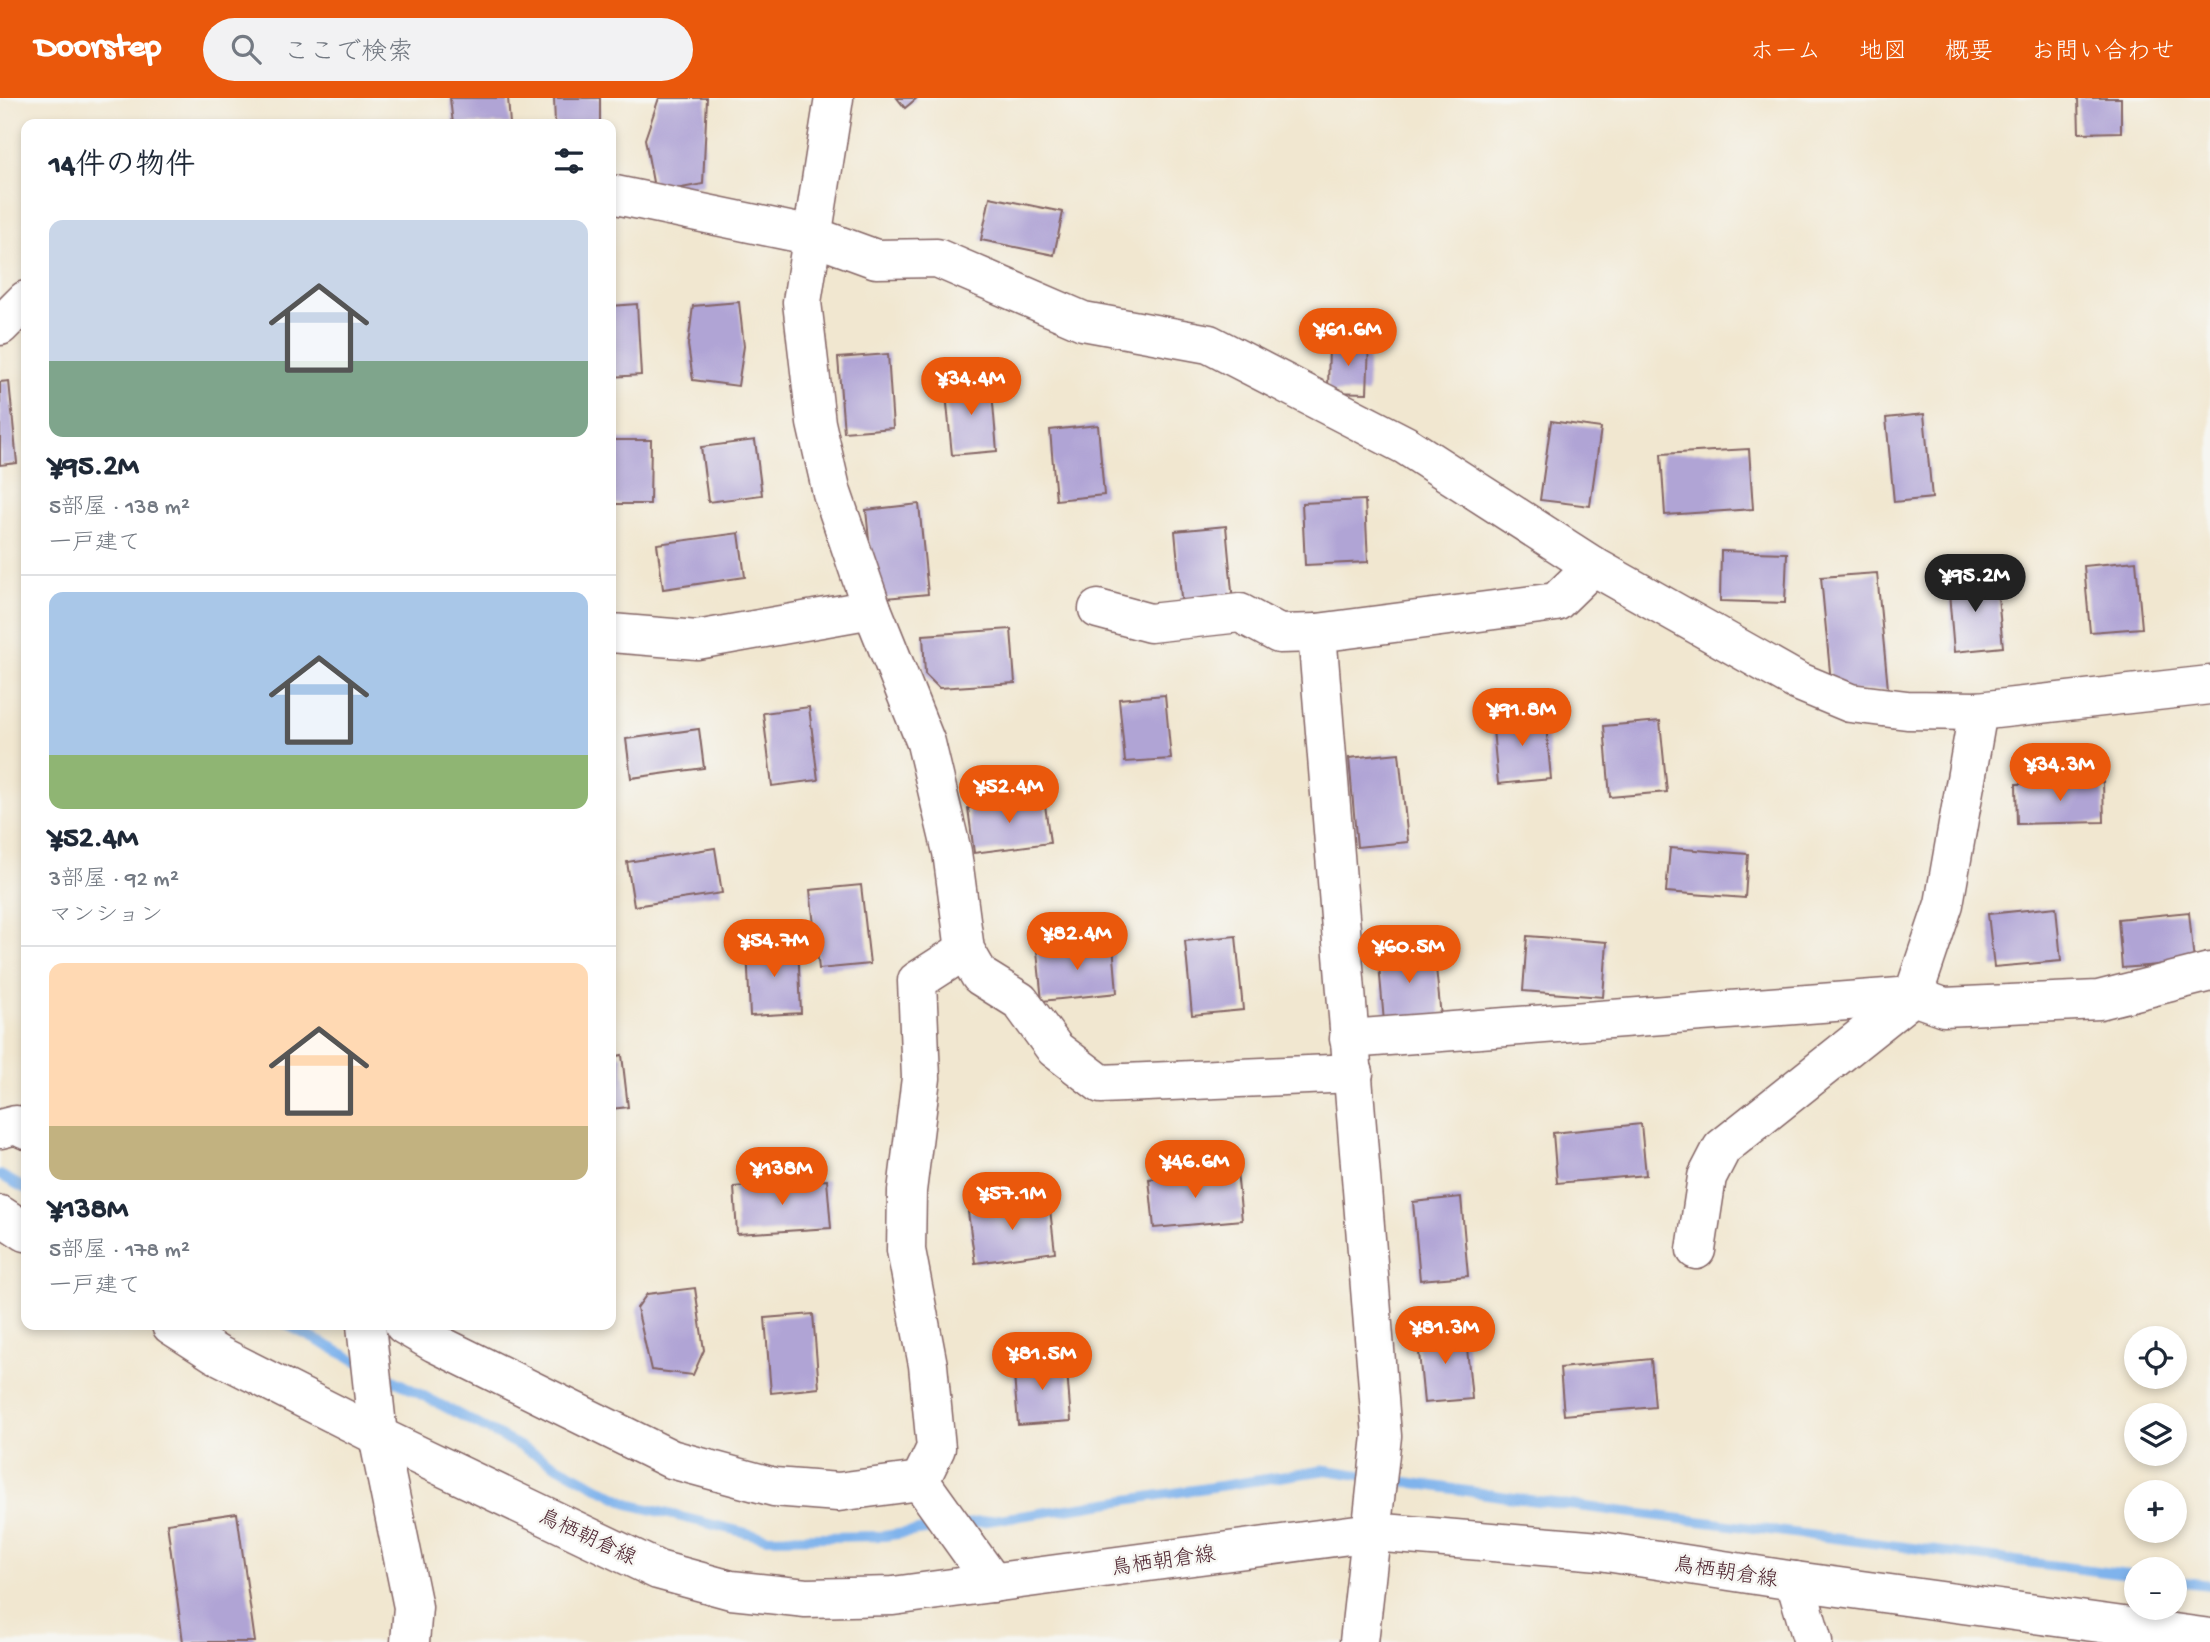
<!DOCTYPE html>
<html lang="ja">
<meta charset="utf-8">
<style>
body{margin:0;font-family:"Gochi Hand","Klee One",sans-serif;background:#f2f2f3;color:#1f2937;height:100vh;display:flex;flex-direction:column;font-size:26px;white-space:nowrap}
*{box-sizing:border-box;margin:0}
p{font-size:23px;color:#747a83}
.icon{flex:none;width:38px;height:38px;fill:none;stroke:currentColor;stroke-width:2;stroke-linecap:round;stroke-linejoin:round}
.map{position:relative;flex:1;overflow:hidden}
.side{position:absolute;left:21px;top:21px;width:595px;height:1211px;display:flex;flex-direction:column;background:#fff;border-radius:14px;box-shadow:0 4px 10px #0003}
.side>*{flex:none}
.fabs{position:absolute;left:2124px;top:1228px;display:grid;gap:14px}
.fabs a{display:grid;place-items:center;width:63px;height:63px;border-radius:50%;background:#fff;box-shadow:0 4px 10px #0003;font-size:35px}
.price{position:absolute;translate:-50% -60px;padding:0 16px;border-radius:24px;background:#ea580c;color:#fff;font-size:23px;line-height:46px;filter:drop-shadow(0 2px 4px #0008)}
.price::after{content:'';position:absolute;left:50%;top:42px;width:21px;height:16px;margin-left:-10px;background:inherit;clip-path:polygon(0 0,100% 0,50% 100%)}
.price.selected{background:#222;color:#fff}
ul{padding:0;list-style:none}
li{display:grid;align-content:center;gap:14px;height:371px;padding:0 28px}
li+li{border-top:2px solid #e0e1e3}
li span{display:grid;place-items:center;height:217px;border-radius:14px;color:#555}
li>.icon{margin-inline-start:auto}
span .icon{width:126px;height:126px;fill:#fffc;stroke-width:1}
li b{font-size:30px}
h2{display:flex;justify-content:space-between;align-items:center;height:84px;padding:0 28px;font-size:30px}
header{display:flex;align-items:center;gap:42px;box-sizing:border-box;height:98px;padding:0 35px;background:#ea580c;color:#fff}
header strong{font-size:33px}
nav{display:flex;gap:38px;margin-inline-start:auto;font-size:24px}
.search{width:490px;height:63px;background:#f2f2f3;display:flex;align-items:center;gap:18px;box-sizing:border-box;padding:0 24px;border-radius:38px;color:#747a83;font-size:26px}
.map>svg:first-child{display:block}
.lines{fill:none;stroke-linecap:round;stroke-linejoin:round}
.stream{stroke:#7fb3ec;stroke-width:10}
.building{fill:#b0a4d5}
.street-casing{stroke:#846565;stroke-width:41}
.primary-casing{stroke:#846565;stroke-width:41}
.street{stroke:#fff;stroke-width:38}
.primary{stroke:#fff;stroke-width:38}
.labels{text-anchor:middle;stroke-width:5;stroke-linejoin:round;paint-order:stroke}
.street-label{font-size:21px;fill:#4a1f2b;stroke:#f6f6f2}
</style>
<header>
<strong>Doorstep</strong>
<div class="search"><svg class="icon" aria-label="search" viewBox="0 0 24 24"><circle cx="10" cy="10" r="6"/><path d="M15 15l6 6"/></svg>ここで検索</div>
<nav><a>ホーム</a><a>地図</a><a>概要</a><a>お問い合わせ</a></nav>
</header>
<div class="map">
<svg width="2210" height="1544" viewBox="0 0 2210 1544">
<rect width="100%" height="100%" fill="#f6f6f2"/>
<filter id="ink" filterUnits="userSpaceOnUse"><feTurbulence type="fractalNoise" baseFrequency=".0143" numOctaves="2"/><feDisplacementMap in="SourceGraphic" scale="14" xChannelSelector="R" yChannelSelector="G"/><feConvolveMatrix kernelMatrix="1 2 1 2 8 2 1 2 1" color-interpolation-filters="sRGB"/></filter>
<filter id="wash" filterUnits="userSpaceOnUse"><feTurbulence type="fractalNoise" baseFrequency=".00686" numOctaves="4" result="noise"/><feDisplacementMap in="SourceGraphic" scale="28" xChannelSelector="R" yChannelSelector="G"/><feGaussianBlur stdDeviation="1.57" result="paint"/><feColorMatrix in="noise" values="0 0 0 0 0 0 0 0 0 0 0 0 0 0 0 0 0 1.4 0 .05"/><feComposite in="paint" operator="in"/></filter>
<g filter="url(#wash)">
<rect width="100%" height="100%" fill="#f1e7d0"/>
<g class="lines">
<g class="stream">
<polyline points="0,1077 26,1091"/>
<polyline points="287,1227 361,1265"/>
<polyline points="378,1274 632,1407 767,1440 884,1438 945,1429"/>
<polyline points="960,1427 1326,1372 1514,1400 2137,1478"/>
<polyline points="2175,1483 2210,1487"/>
</g>
</g>
<g id="blocks">
<g class="building">
<polygon points="450,0 508,0 510,26 453,26"/>
<polygon points="554,0 600,0 600,26 555,26"/>
<polygon points="659,0 707,0 703,86 655,95 645,41"/>
<polygon points="897,0 917,0 905,10"/>
<polygon points="2078,0 2121,0 2121,34 2079,35"/>
<polygon points="990,99 1063,114 1054,157 981,142"/>
<polygon points="739,204 744,248 738,288 693,282 688,247 693,208"/>
<polygon points="637,206 641,277 611,279 611,208"/>
<polygon points="1329,245 1369,246 1367,295 1328,294"/>
<polygon points="888,256 893,330 844,334 838,260"/>
<polygon points="991,282 997,353 952,357 945,285"/>
<polygon points="9,283 17,365 0,367 0,284"/>
<polygon points="1924,316 1932,400 1894,404 1886,320"/>
<polygon points="1551,323 1601,330 1590,408 1540,402"/>
<polygon points="1098,327 1104,397 1056,402 1050,332"/>
<polygon points="611,342 651,342 650,406 611,406"/>
<polygon points="755,342 762,397 708,404 701,349"/>
<polygon points="1749,351 1753,411 1665,417 1661,356"/>
<polygon points="1365,402 1368,464 1305,467 1302,405"/>
<polygon points="919,406 928,496 875,501 866,412"/>
<polygon points="1226,428 1233,504 1182,510 1175,433"/>
<polygon points="739,435 745,479 663,491 657,446"/>
<polygon points="1721,453 1787,455 1785,505 1720,503"/>
<polygon points="2136,463 2142,530 2090,534 2084,468"/>
<polygon points="1877,475 1888,591 1832,595 1821,479"/>
<polygon points="1996,479 2003,549 1954,554 1948,483"/>
<polygon points="1011,531 1015,585 939,590 925,576 923,537"/>
<polygon points="1165,597 1171,661 1125,664 1119,601"/>
<polygon points="809,609 818,682 772,688 763,615"/>
<polygon points="1545,615 1551,681 1498,686 1492,620"/>
<polygon points="1660,623 1667,694 1610,699 1604,628"/>
<polygon points="699,631 704,670 631,680 626,641"/>
<polygon points="1399,655 1408,744 1357,749 1349,660"/>
<polygon points="2103,684 2104,724 2017,726 2016,686"/>
<polygon points="1044,699 1050,745 974,755 968,710"/>
<polygon points="715,750 722,795 634,808 627,764"/>
<polygon points="1670,750 1748,756 1745,800 1666,794"/>
<polygon points="861,787 870,866 819,871 810,792"/>
<polygon points="2056,809 2061,863 1994,869 1988,816"/>
<polygon points="2189,814 2194,864 2122,870 2118,821"/>
<polygon points="1236,838 1243,912 1192,917 1185,843"/>
<polygon points="1527,838 1607,844 1603,899 1523,893"/>
<polygon points="798,845 801,915 750,918 747,848"/>
<polygon points="1113,846 1117,895 1042,903 1037,853"/>
<polygon points="1434,850 1441,919 1384,924 1378,855"/>
<polygon points="622,957 628,1009 611,1011 611,959"/>
<polygon points="1641,1026 1646,1077 1557,1085 1553,1035"/>
<polygon points="1237,1073 1242,1122 1154,1130 1149,1081"/>
<polygon points="827,1082 831,1130 737,1136 734,1089"/>
<polygon points="1461,1099 1468,1178 1420,1182 1413,1104"/>
<polygon points="1049,1103 1055,1154 975,1165 968,1114"/>
<polygon points="695,1190 704,1252 693,1277 651,1272 637,1210 647,1196"/>
<polygon points="813,1216 819,1290 771,1295 765,1220"/>
<polygon points="1465,1230 1472,1301 1424,1305 1417,1234"/>
<polygon points="1066,1260 1071,1323 1018,1327 1013,1264"/>
<polygon points="1651,1261 1655,1309 1564,1317 1560,1270"/>
<polygon points="237,1415 255,1544 183,1544 167,1425"/>
</g>
</g>
</g>
<g filter="url(#ink)">
<use href="#blocks" fill-opacity="0" stroke="#846565" stroke-width="2"/>
<g class="lines">
<g class="street-casing">
<g id="street">
<polyline points="834,0 802,204 816,325 832,395 872,511 926,645 952,754 965,852 980,878 1020,903 1055,951 1101,986 1354,975"/>
<polyline points="611,96 813,138 876,161 937,160 1083,223 1209,246 1405,347 1593,468 1797,583 1850,605 1907,612 1978,613 2210,587"/>
<polyline points="0,228 26,202"/>
<polyline points="1098,511 1150,525 1240,515 1279,536 1317,535"/>
<polyline points="611,535 697,542 872,511"/>
<polyline points="1349,941 1913,898 1944,806 1978,613"/>
<polyline points="0,1031 16,1027 26,1032"/>
<polyline points="1696,1152 1707,1079 1722,1050 1913,898 1944,909 2099,902 2210,874"/>
<polyline points="366,1227 378,1338 413,1509 410,1544"/>
<polyline points="404,1227 435,1245 671,1361 774,1389 838,1394 920,1383"/>
<polyline points="920,1383 936,1350 928,1267 906,1152 907,1093 921,980 917,883 965,852"/>
<polyline points="920,1383 993,1485"/>
<polyline points="1795,1483 1813,1544"/>
<polyline points="1359,1544 1382,1338 1317,535 1556,504 1593,468"/>
</g>
</g>
<g class="primary-casing">
<g id="primary">
<polyline points="0,1117 26,1134"/>
<polyline points="171,1227 216,1256 378,1338 658,1472 731,1492 806,1500 893,1498 1372,1434 1600,1453 1795,1483 2210,1540"/>
</g>
</g>
<use href="#street" class="street"/>
<use href="#primary" class="primary"/>
</g>
</g>
<g class="labels">
<g class="street-label">
<text transform="translate(588 1438) rotate(25)" y="7">鳥栖朝倉線</text>
<text transform="translate(1163 1462) rotate(-8)" y="7">鳥栖朝倉線</text>
<text transform="translate(1726 1473) rotate(9)" y="7">鳥栖朝倉線</text>
</g>
</g>
</svg>
<div class="fabs">
<a><svg class="icon" aria-label="locate" viewBox="0 0 24 24"><circle cx="12" cy="12" r="6"/><path d="M12 2v4M12 18v4M2 12h4M18 12h4"/></svg></a>
<a><svg class="icon" aria-label="layers" viewBox="0 0 24 24"><path d="M12 4l9 5-9 5-9-5zM3 14l9 5 9-5"/></svg></a>
<a>+</a>
<a>−</a>
</div>
<b class="price" style="left:1348px;top:270px">¥61.6M</b>
<b class="price" style="left:971px;top:319px">¥34.4M</b>
<b class="price selected" style="left:1975px;top:516px">¥95.2M</b>
<b class="price" style="left:1522px;top:650px">¥91.8M</b>
<b class="price" style="left:2060px;top:705px">¥34.3M</b>
<b class="price" style="left:1009px;top:727px">¥52.4M</b>
<b class="price" style="left:1077px;top:874px">¥82.4M</b>
<b class="price" style="left:774px;top:881px">¥54.7M</b>
<b class="price" style="left:1409px;top:887px">¥60.5M</b>
<b class="price" style="left:1195px;top:1102px">¥46.6M</b>
<b class="price" style="left:782px;top:1109px">¥138M</b>
<b class="price" style="left:1012px;top:1134px">¥57.1M</b>
<b class="price" style="left:1445px;top:1268px">¥81.3M</b>
<b class="price" style="left:1042px;top:1294px">¥81.5M</b>
<section class="side">
<h2>14件の物件<svg class="icon" aria-label="filters" viewBox="0 0 24 24"><path d="M4 7h16M4 17h16"/><circle cx="9" cy="7" r="2"/><circle cx="15" cy="17" r="2"/></svg></h2>
<ul>
<li><span style="background:linear-gradient(#c9d6e8 65%,#7fa58c 0)"><svg class="icon" aria-label="home" viewBox="0 0 24 24"><path d="M3 11l9-7 9 7M6 9v11h12V9"/></svg></span><div><b>¥95.2M</b><p>5部屋 · 138 m²</p><p>一戸建て</p></div></li>
<li><span style="background:linear-gradient(#a9c7e8 75%,#8fb573 0)"><svg class="icon" aria-label="home" viewBox="0 0 24 24"><path d="M3 11l9-7 9 7M6 9v11h12V9"/></svg></span><div><b>¥52.4M</b><p>3部屋 · 92 m²</p><p>マンション</p></div></li>
<li><span style="background:linear-gradient(#ffd9b3 75%,#c2b280 0)"><svg class="icon" aria-label="home" viewBox="0 0 24 24"><path d="M3 11l9-7 9 7M6 9v11h12V9"/></svg></span><div><b>¥138M</b><p>5部屋 · 178 m²</p><p>一戸建て</p></div></li>
</ul>
</section>
</div>
